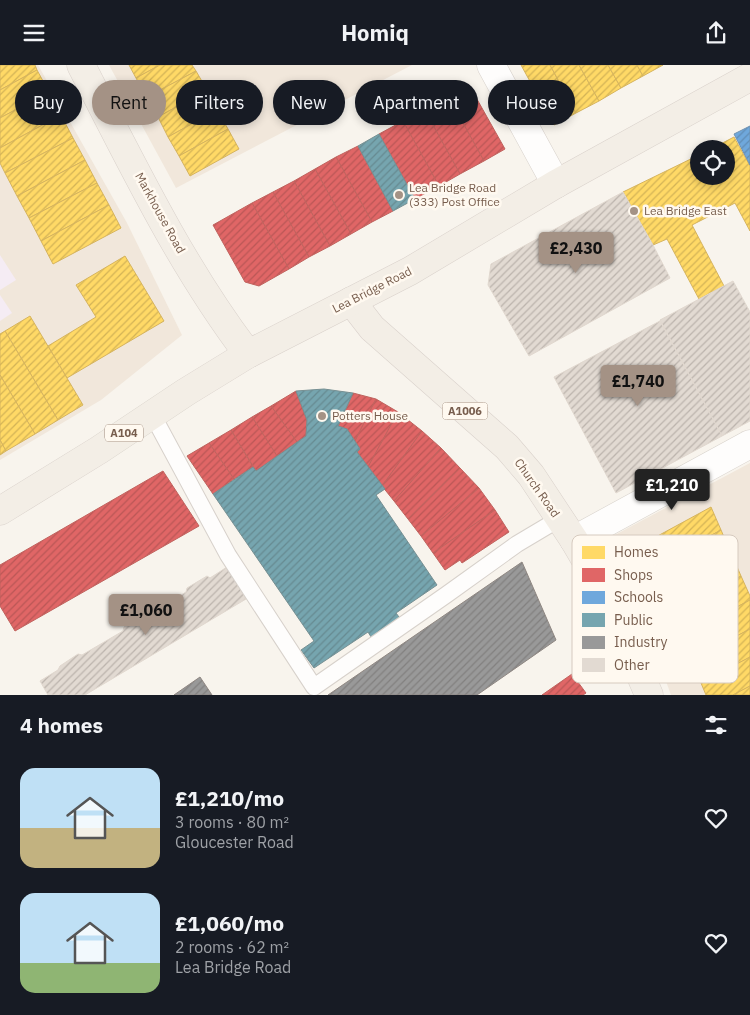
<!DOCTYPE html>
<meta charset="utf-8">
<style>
body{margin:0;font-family:"IBM Plex Sans",sans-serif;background:#242831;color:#f1f3f6;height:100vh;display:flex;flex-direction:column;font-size:19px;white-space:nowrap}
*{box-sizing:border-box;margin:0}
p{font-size:16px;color:#9ea1a6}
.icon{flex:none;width:28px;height:28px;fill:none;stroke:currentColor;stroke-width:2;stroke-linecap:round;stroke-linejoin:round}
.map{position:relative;height:630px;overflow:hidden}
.side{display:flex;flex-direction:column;background:#171b24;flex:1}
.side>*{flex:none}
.guide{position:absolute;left:15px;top:15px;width:720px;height:45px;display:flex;gap:10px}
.tools{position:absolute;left:690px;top:75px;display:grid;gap:10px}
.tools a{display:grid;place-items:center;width:45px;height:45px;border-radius:50%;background:#171b24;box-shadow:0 2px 8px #0003;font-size:25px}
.price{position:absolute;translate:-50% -42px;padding:0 11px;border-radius:5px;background:#a49285;color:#111;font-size:16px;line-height:32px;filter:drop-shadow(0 1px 2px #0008)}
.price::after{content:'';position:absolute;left:50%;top:30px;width:15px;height:11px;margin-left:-8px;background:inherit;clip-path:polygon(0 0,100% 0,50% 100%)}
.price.on{background:#222;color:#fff}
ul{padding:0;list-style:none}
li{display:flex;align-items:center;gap:15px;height:125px;padding:0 20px}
li span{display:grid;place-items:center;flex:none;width:140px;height:100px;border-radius:15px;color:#555}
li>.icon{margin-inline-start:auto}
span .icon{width:60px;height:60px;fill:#fffc;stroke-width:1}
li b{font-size:21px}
h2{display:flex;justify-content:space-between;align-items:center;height:60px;padding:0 20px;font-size:21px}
.tag{padding:0 18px;border-radius:22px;background:#171b24;box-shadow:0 2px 8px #0003;font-size:18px;line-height:45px}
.tag.on{background:#a49285;color:#111}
header{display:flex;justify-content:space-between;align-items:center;height:65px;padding:0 20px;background:#171b24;font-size:22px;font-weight:700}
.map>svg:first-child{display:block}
.residential{fill:#f1e7db}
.education{fill:#f5ecf4}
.homes{fill:url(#homes-hatch);stroke:#d6b45e}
.shops{fill:url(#shops-hatch);stroke:#c0635e}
.schools{fill:url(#schools-hatch);stroke:#7192b1}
.public{fill:url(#public-hatch);stroke:#768f92}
.industry{fill:url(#industry-hatch);stroke:#8f8782}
.building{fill:url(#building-hatch);stroke:#e1d8cf}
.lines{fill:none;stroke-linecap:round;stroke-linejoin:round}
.lane-casing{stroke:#d7d1cb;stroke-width:18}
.street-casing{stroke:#d7d1cb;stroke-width:29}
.primary-casing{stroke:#d9d1cb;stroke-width:29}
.lane{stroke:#fefdfc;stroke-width:16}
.street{stroke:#fefdfc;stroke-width:28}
.primary{stroke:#f3eee6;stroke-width:28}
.poi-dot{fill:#a49285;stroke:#fff9f0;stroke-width:2}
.labels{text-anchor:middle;stroke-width:5;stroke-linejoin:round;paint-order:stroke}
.shield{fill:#fff9f0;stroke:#a08c7e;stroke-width:1}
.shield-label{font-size:11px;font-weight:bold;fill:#775d4d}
.poi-label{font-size:12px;fill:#775d4d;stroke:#fff9f0;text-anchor:start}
.street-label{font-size:12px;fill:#775d4d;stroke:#fff9f0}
.key{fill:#fff9f0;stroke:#d6cabf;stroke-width:1}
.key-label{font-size:14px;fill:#775d4d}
</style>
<header><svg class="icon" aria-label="menu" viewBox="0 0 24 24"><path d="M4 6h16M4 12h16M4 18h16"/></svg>Homiq<svg class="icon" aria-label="share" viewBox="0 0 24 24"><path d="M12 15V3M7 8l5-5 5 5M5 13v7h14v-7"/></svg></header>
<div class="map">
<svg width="750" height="630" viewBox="0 0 750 630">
<defs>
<pattern id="homes-hatch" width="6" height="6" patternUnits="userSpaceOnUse" patternTransform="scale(1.25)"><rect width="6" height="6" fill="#ffd966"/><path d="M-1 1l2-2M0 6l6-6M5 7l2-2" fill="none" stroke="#d3b356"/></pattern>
<pattern id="shops-hatch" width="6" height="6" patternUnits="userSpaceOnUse" patternTransform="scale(1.25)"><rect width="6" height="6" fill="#e06666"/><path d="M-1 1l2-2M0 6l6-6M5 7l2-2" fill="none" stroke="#ba5756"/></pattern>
<pattern id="schools-hatch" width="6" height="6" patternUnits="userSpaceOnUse" patternTransform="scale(1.25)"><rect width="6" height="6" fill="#6fa8dc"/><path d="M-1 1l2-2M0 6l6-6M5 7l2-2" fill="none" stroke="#608cb5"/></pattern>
<pattern id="public-hatch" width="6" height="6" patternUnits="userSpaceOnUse" patternTransform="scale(1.25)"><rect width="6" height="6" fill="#76a5af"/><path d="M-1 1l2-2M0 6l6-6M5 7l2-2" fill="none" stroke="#668a91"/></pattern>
<pattern id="industry-hatch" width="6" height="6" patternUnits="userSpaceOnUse" patternTransform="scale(1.25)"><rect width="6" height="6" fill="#999"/><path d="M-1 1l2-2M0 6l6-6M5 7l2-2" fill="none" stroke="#82807f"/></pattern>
<pattern id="building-hatch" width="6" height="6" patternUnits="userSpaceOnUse" patternTransform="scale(1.25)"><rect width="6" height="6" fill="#e2dad2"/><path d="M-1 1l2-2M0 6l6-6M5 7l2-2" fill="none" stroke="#bcb4ad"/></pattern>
</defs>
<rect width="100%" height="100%" fill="#f8f4ed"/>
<g class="residential">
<polygon points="0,0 38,0 127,158 182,270 101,335 0,395"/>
<polygon points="109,0 412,0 176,123"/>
<polygon points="750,398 750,630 671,630 613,471"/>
</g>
<g class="education">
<polygon points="0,190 16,215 0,225"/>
<polygon points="0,230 12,248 0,256"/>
</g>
<g class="homes">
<polygon points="0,0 35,0 37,5 0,25"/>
<polygon points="129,0 160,0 136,13"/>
<polygon points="160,0 192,0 196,6 147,32 136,13"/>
<polygon points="521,0 550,0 576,48 554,60"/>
<polygon points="550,0 579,0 599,36 576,48"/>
<polygon points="579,0 608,0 621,23 599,36"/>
<polygon points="608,0 637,0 643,11 621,23"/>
<polygon points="637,0 663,0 643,11"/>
<polygon points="37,5 49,27 0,53 0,25"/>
<polygon points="196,6 207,25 158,52 147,32"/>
<polygon points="207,25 217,45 168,72 158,52"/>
<polygon points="49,27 61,50 0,83 0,53"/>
<polygon points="217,45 228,64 179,91 168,72"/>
<polygon points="61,50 73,73 5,108 0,98 0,83"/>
<polygon points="228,64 239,84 190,111 179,91"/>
<polygon points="734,72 750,101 750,166 735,138 692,160 724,221 699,234 667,174 653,180 623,127 699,90 699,111 726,111 726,84 711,84"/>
<polygon points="73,73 85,95 17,131 5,108"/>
<polygon points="85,95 97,118 29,153 17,131"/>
<polygon points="97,118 109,140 41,176 29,153"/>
<polygon points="109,140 121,163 53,199 41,176"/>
<polygon points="125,191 164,256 67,313 48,281 96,252 76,220"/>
<polygon points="30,251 83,340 58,355 5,266"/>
<polygon points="5,266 58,355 35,369 0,310 0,269"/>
<polygon points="0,310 35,369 6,386 0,375"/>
<polygon points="0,375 6,386 0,390"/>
<polygon points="711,442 721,465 651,503 641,480"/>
<polygon points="721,465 731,488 661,526 651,503"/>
<polygon points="731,488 741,511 671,549 661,526"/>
<polygon points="741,511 750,531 750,535 681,572 671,549"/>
<polygon points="750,535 750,564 691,595 681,572"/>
<polygon points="750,564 750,592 701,618 691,595"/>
<polygon points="750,592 750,621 733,630 706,630 701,618"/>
<polygon points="750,621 750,630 733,630"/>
</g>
<g class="shops">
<polygon points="469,20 505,84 484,96 448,31"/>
<polygon points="448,31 484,96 460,109 424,44"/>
<polygon points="424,44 460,109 439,121 403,56"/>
<polygon points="403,56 439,121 415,134 379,69"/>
<polygon points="358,81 393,146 372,157 336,92"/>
<polygon points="336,92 372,157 351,169 315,104"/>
<polygon points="315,104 351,169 330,181 294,116"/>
<polygon points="294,116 330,181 309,192 273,127"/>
<polygon points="273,127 309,192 289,204 252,138"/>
<polygon points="252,138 289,204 259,221 245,217 213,160"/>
<polygon points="296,326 307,355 306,371 297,377 271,341"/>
<polygon points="353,328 376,334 355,376 347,364 338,361"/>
<polygon points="376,334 398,347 368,402 357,387 360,384 355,376"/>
<polygon points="271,341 297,377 277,391 252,352"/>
<polygon points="398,347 422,366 382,421 368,402"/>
<polygon points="252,352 277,391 256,406 231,365"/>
<polygon points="231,365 253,402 234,414 209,378"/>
<polygon points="422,366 441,383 394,436 382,421"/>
<polygon points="209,378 234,414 213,429 187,391"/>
<polygon points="441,383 460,403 408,454 394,436"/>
<polygon points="460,403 479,423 421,471 408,454"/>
<polygon points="163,406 199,461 15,566 0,541 0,500"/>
<polygon points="479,423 495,445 433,488 421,471"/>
<polygon points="495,445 509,467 462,498 460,495 445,505 433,488"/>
<polygon points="572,609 586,628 583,630 542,630"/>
</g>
<polygon class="schools" points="750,61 750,100 734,69"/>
<g class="public">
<polygon points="379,69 415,134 393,146 358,81"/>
<polygon points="324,324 353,328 338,361 347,364 360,384 357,387 385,424 376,430 437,520 396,548 402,556 373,575 368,567 314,603 301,585 314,576 213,429 253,402 256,406 306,371 307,355 296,326"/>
</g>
<g class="industry">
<polygon points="522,497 556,575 477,630 328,630"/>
<polygon points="200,612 212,630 174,630"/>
</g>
<g class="building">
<polygon points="623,127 653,180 670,213 529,291 488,220 491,199"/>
<polygon points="733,216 750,247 750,356 722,371 660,255"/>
<polygon points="660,256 722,371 616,428 554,312"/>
<polygon points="227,502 246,534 85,630 48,630 40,616 58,605 60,601 78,589 82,590 123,566 124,562 142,550 146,552 186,527 187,523 207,511 210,513"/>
</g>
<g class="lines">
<g class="lane-casing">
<polyline id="lane" points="152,349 228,490 314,622 446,530 517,479 559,454"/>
</g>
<g class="street-casing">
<g id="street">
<polyline points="491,0 556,119"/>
<polyline points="574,475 750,379"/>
</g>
</g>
<g class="primary-casing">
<g id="primary">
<path d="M81 0C132 99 181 201 248 289"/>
<polyline points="351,236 372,263 507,382 531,410 574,475 592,506 627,578 649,630"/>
<polyline points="0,446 99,385 186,327 248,289 410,206 556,119 750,12"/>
</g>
</g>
<use href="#lane" class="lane"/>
<use href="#street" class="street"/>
<use href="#primary" class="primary"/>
</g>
<g class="poi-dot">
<circle cx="399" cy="130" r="5"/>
<circle cx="634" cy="146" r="5"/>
<circle cx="322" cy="351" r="5"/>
</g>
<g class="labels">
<g class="shield">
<rect x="442.5" y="337.5" width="45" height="17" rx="4"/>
<rect x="105" y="359.5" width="38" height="17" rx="4"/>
</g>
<g class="shield-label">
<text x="465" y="350">A1006</text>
<text x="124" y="372">A104</text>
</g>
<g class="poi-label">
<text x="409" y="127">Lea Bridge Road<tspan x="409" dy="14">(333) Post Office</tspan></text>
<text x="644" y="150">Lea Bridge East</text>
<text x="332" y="355">Potters House</text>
</g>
<g class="street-label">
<text transform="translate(160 148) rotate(61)" y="4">Markhouse Road</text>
<text transform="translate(372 225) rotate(-27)" y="4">Lea Bridge Road</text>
<text transform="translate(537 423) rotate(55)" y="4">Church Road</text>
</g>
</g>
<rect x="572" y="470" width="166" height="148" rx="8" class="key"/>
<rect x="582" y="481" width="23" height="13" fill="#ffd966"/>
<rect x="582" y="503" width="23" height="14" fill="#e06666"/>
<rect x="582" y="526" width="23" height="13" fill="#6fa8dc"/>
<rect x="582" y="548" width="23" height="14" fill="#76a5af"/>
<rect x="582" y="571" width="23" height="13" fill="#999"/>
<rect x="582" y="593" width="23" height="14" fill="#e2dad2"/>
<g class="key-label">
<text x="614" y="492">Homes</text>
<text x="614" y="515">Shops</text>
<text x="614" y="537">Schools</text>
<text x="614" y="560">Public</text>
<text x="614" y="582">Industry</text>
<text x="614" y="605">Other</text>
</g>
</svg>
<div class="tools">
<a><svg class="icon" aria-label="locate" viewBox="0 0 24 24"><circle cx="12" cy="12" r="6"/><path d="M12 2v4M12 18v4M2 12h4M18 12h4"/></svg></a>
</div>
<b class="price" style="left:576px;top:209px">£2,430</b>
<b class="price" style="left:638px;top:342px">£1,740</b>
<b class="price on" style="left:672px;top:446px">£1,210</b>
<b class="price" style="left:146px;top:571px">£1,060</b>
<div class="guide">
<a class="tag">Buy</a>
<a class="tag on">Rent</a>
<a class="tag">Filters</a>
<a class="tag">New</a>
<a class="tag">Apartment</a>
<a class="tag">House</a>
</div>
</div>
<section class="side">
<h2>4 homes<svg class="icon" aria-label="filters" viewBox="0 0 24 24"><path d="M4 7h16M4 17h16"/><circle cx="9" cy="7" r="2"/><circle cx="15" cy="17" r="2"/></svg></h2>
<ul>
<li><span style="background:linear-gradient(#bfe0f5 60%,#c2b280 0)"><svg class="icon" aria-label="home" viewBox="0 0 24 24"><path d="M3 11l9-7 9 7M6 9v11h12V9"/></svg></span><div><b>£1,210/mo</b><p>3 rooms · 80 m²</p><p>Gloucester Road</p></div><svg class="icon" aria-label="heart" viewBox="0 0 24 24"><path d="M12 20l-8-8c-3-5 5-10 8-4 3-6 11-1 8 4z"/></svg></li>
<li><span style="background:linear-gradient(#bfe0f5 70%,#8fb573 0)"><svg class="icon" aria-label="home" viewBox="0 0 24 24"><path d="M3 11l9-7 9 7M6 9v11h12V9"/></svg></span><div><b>£1,060/mo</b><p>2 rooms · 62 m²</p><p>Lea Bridge Road</p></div><svg class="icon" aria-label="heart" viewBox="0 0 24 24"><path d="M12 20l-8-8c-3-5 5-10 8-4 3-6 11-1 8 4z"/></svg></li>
</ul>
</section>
